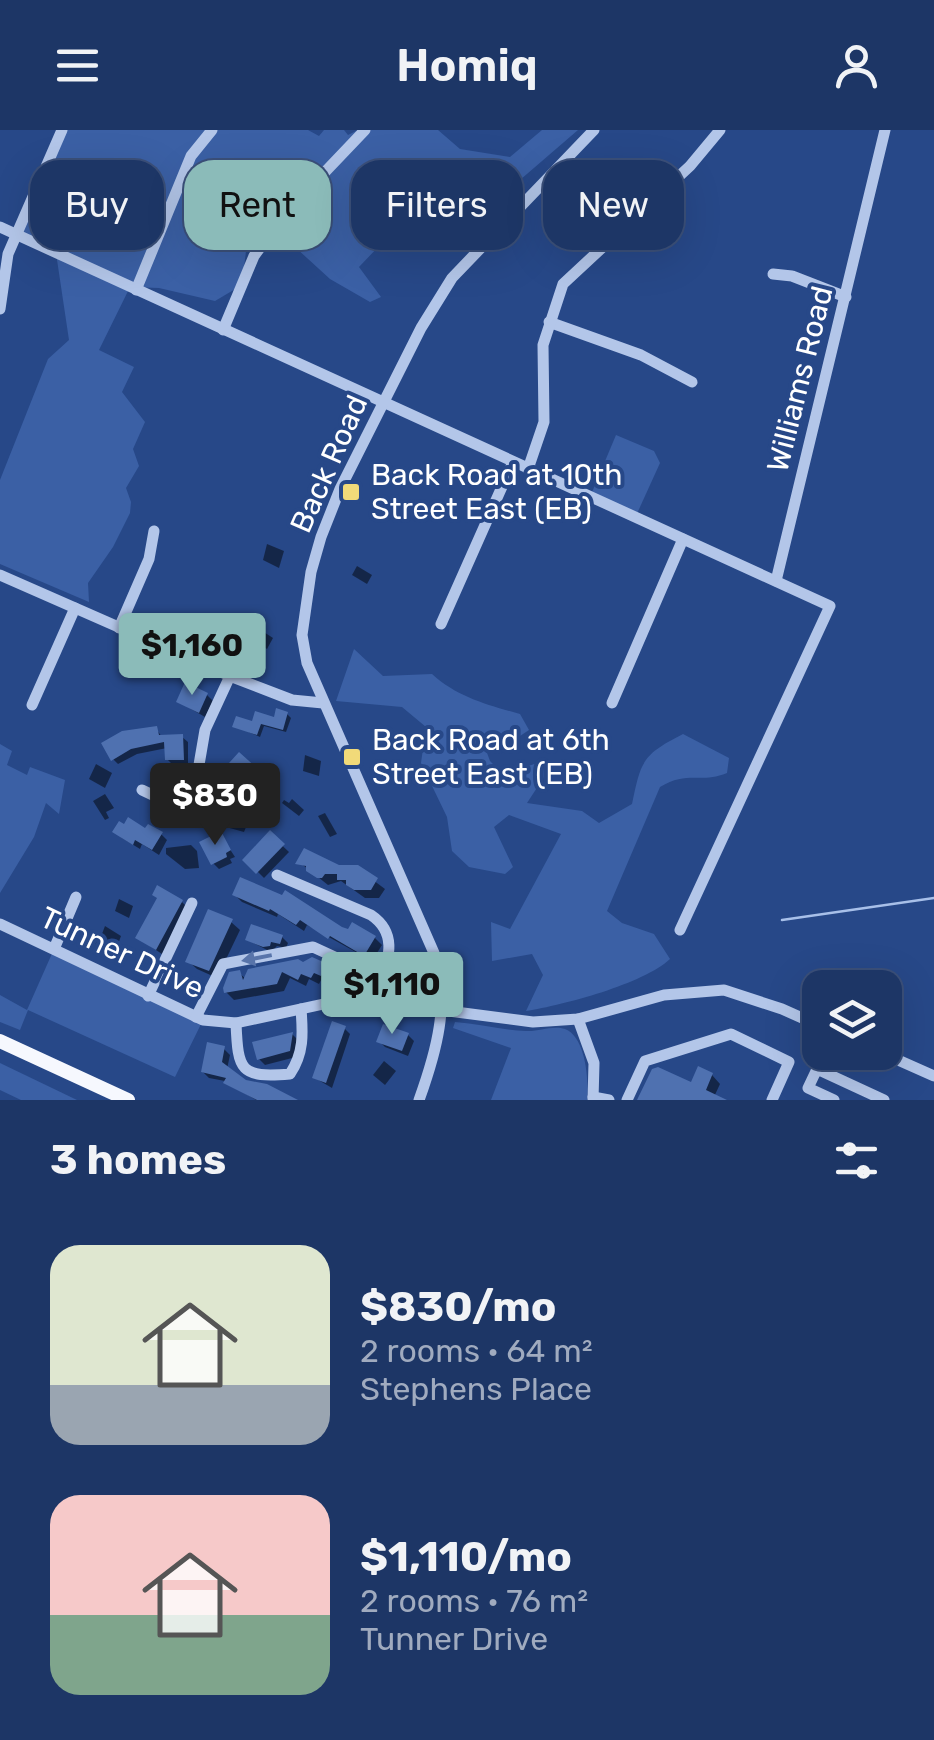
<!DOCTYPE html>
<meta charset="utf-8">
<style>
body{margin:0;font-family:Rubik,sans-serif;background:#253e6c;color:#f1f3f6;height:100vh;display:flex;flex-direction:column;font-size:38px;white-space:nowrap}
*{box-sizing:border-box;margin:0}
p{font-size:32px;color:#a0abbf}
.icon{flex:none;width:55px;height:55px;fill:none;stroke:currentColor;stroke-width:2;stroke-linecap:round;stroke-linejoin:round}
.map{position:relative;height:970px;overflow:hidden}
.side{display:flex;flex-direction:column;background:#1d3666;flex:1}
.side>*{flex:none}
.top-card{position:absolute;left:30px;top:30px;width:875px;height:90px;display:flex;gap:20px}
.buttons{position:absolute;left:802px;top:840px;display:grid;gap:20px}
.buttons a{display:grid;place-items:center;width:100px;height:100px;border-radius:20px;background:#1d3666;box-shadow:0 10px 40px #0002,0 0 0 2px #3b507a;font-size:50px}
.price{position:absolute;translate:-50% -85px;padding:0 22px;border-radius:10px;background:#8bbbb9;color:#111;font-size:32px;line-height:65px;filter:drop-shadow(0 2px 5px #0008)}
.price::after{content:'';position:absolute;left:50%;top:60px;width:30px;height:22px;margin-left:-15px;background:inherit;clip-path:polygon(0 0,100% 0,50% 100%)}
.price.on{background:#222;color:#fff}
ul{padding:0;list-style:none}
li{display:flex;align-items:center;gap:30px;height:250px;padding:0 50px}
li span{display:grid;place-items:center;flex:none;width:280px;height:200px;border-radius:30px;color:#555}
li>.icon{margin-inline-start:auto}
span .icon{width:120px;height:120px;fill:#fffc;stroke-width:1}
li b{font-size:42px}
h2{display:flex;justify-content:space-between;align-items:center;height:120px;padding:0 50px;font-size:42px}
.chip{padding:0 35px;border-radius:30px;background:#1d3666;box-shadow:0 10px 40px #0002,0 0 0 2px #3b507a;font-size:35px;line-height:90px}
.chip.on{background:#8bbbb9;color:#111}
header{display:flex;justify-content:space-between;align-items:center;height:130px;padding:0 50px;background:#1d3666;font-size:45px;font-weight:600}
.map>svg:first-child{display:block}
.green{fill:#3b60a5}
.shadow{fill:#0007}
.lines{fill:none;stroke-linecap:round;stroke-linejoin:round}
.stream{stroke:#a8c0e9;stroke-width:2.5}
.building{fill:#4f71b0}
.minor{stroke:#b3c6e9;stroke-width:11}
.major{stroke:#f6f8fe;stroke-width:14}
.oneway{fill:#5874aa}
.poi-dot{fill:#f1da79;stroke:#274888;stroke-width:4}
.labels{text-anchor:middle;stroke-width:8;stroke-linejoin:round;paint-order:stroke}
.street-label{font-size:30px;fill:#fff;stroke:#274888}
.poi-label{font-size:30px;fill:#fff;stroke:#274888;text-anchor:start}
</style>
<header><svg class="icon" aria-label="menu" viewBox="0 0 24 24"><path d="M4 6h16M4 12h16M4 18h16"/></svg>Homiq<svg class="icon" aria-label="person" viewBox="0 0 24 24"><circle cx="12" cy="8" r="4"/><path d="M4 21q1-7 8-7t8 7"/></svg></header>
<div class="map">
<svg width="934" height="970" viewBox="0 0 934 970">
<rect width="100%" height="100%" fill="#274888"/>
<g class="green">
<polygon points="62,0 308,0 319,6 324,0 344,0 348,5 358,0 438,0 460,19 510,27 542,0 578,0 513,56 479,44 414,121 381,114 359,137 381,167 370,172 330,149 261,86 218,52 194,62 185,90 246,121 242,155 215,171 159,158 130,157 99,220 134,237 122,262 145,292 133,319 139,336 126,358 131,372 130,383 113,417 88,453 89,472 0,434 0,350 48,229 69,210 56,123 16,104"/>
<polygon points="616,305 654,321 660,333 635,388 590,367"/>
<path d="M354 519 383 546 432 544C457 567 488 575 520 584L529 600 517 608 483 612 490 631 503 644 550 629 548 641 527 673 582 681 599 693 632 674C641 631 642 625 683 604L729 628 727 643C700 654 688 640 660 657L607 781 622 793 654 804 670 829C643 854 564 875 526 881L543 845 532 824 492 831 491 792 510 799 561 704 509 685 494 697 513 737 505 744 469 737 452 721 447 687 421 633 426 597 402 577 336 571Z"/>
<polygon points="0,614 12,621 7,635 27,645 30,637 65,650 59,684 46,673 34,707 0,763"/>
<polygon points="54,819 203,890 175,947 28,880 20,900 0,892 0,865 27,880"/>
<path d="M455 892C479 894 503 900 526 901 538 902 552 895 565 899 586 907 589 951 587 970H491L511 918 453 898Z"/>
<polygon points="0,933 77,970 21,970 0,960"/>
</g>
<g class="shadow">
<polygon points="267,414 284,421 279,438 263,430"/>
<polygon points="357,436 372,445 367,454 352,445"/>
<polygon points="256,497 273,508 267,519 250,508"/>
<polygon points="207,565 213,571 205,587 179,572"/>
<polygon points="287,584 291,588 286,602 264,596 260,607 235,596"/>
<polygon points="156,599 162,607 182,607 188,612 188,634 173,635 167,629 167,618 137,624 118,634 113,629"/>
<polygon points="305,625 321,631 319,646 303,641"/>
<polygon points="240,626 261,646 250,658 259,665 244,702 226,697 221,691"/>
<polygon points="96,634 112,643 105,658 89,649"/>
<polygon points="105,664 114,678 106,682 109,688 105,690 93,671"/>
<polygon points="292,669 304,680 299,686 282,673 284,670 289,673"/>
<polygon points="325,683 337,704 330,707 318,686"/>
<polygon points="125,698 161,704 167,710 159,725 142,714 140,719 122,708 116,702"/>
<polygon points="220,704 235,727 230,729 232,733 219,739 213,733"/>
<polygon points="270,704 289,722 264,748 246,730"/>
<polygon points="191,715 197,721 199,738 185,739 166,724 166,718"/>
<polygon points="298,731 357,738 385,759 379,768 365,768 341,751 328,755"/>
<polygon points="235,765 375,808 382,815 372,831 307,795 304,801 278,784 277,787 242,772"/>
<polygon points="119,769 133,776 129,788 115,781"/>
<polygon points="182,772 190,780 165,826 138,808"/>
<polygon points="231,792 240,800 217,848 197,839 188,831"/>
<polygon points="105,796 121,806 114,825 90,811 93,806 100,809"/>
<polygon points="282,807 288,813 286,818 277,816 271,822 248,810"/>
<polygon points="335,840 343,848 341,851 332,846 329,852 322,848 319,854 309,849 306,856 290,848 284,861 234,870 226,862 239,843 246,849 249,841"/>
<polygon points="344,898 350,904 332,958 315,948"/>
<polygon points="292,904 298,910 296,927 265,935 259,929"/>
<polygon points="408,905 414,911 408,926 385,917 379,911"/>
<polygon points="224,919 230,925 227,939 245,952 293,970 256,970 225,951 209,948 203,942"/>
<polygon points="384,931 396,941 385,955 373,945"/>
<polygon points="712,945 720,954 714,967 721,970 640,970 692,955"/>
</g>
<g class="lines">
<polyline class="stream" points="782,790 934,768"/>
</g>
<g class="building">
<polygon points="185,552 208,563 199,583 176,572"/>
<polygon points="276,578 288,582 283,600 261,594 257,605 232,597 236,586 252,591 255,581 274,587"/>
<polygon points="157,596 159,605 183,604 184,630 165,630 164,612 131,619 111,631 101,613 122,601"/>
<polygon points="239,622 258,639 245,653 255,658 239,698 218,692 226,664 222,662 233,637 229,633"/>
<polygon points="128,687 145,698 148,694 163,702 152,720 135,710 133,715 112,702 119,691 124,694"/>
<polygon points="270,700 285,714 256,744 242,730"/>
<polygon points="221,701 231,720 226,723 227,727 211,735 199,712"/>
<polygon points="304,718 339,735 358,735 378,748 371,760 354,760 346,755 346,750 337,750 337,744 325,744 322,748 317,748 306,741 306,736 295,734"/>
<polygon points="240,747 282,765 285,760 342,797 348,799 352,792 376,806 364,826 330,806 328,809 300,790 296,795 270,779 269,781 232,765"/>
<polygon points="157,755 183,770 156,820 135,808 157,768 152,765"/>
<polygon points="208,779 233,789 209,841 185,832"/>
<polygon points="251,794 283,805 280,814 271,812 270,816 263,817 245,810"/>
<polygon points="312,827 337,838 333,845 324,841 321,846 314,843 311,848 301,844 298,850 282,842 277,854 224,863 223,858 229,842 240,840 243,850 248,839 298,829 303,832"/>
<polygon points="332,891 346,896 326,953 312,948"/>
<polygon points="383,894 409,903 402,921 376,912"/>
<polygon points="293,902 290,921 257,930 252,912"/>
<polygon points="207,912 225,916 222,932 246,950 267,954 298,970 257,970 223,953 226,948 201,942"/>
<polygon points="698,936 713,943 706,960 727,970 637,970 652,939 658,937 691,952"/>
</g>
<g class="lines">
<g class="minor">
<polyline points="0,97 830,476 680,800"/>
<polyline points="773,144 792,146 846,167"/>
<polyline points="136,160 191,26 212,0"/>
<polyline points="0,179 8,124 62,0"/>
<polyline points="549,192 641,225 692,252"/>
<polyline points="223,200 254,126 284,85 365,0"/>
<polyline points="528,339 544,292 543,215 563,154 690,36 720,0"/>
<polyline points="0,445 230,546 292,570 323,573"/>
<polyline points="776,451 885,0"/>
<polyline points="441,494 513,332"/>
<polyline points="119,498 149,429 154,401"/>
<polyline points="612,573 683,409"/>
<polyline points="32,575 75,478"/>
<polyline points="142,660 178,677 189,672 195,658 205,600 230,546"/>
<path d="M277 745 371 785C402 806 385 836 377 867"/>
<polyline points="0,794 203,890 236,893 365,865 425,878 533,892 578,889 664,865 724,860 782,879 820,896"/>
<polyline points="54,819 76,767"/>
<polyline points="148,866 192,773"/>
<polyline points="196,887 223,834 313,817 352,835 365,865"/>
<polyline points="578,889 594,933 593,970"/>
<path d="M236 893C238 941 240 948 290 944 304 923 303 904 301 879"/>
<polyline points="880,922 934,946"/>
<polyline points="593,967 609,970"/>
<path d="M419 970C436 923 451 871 434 823L307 533 302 505 311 442 321 407 340 359 421 198 452 148 594 0"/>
<polyline points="627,970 645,931 731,904 789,932 772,970"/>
<polyline points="834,970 808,958 817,939 884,970"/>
</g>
<polyline class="major" points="0,911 128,970"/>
</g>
<defs><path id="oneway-solid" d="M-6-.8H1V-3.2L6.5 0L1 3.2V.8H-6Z" transform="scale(2.5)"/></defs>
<use class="oneway" href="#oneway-solid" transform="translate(257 828) rotate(169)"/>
<g class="poi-dot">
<rect x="341" y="352" width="20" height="20" rx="5"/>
<rect x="342" y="617" width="20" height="20" rx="5"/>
</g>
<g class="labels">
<g class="street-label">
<text transform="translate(800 249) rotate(-76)" y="10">Williams Road</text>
<text transform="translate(329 334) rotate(-66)" y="10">Back Road</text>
<text transform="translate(122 823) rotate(25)" y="10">Tunner Drive</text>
</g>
<g class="poi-label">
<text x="371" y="355">Back Road at 10th<tspan x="371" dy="34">Street East (EB)</tspan></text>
<text x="372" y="620">Back Road at 6th<tspan x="372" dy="34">Street East (EB)</tspan></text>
</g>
</g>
</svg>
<div class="buttons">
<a><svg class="icon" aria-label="layers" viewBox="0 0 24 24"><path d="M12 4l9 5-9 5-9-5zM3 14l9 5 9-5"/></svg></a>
</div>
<b class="price" style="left:192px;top:568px">$1,160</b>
<b class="price on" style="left:215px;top:718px">$830</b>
<b class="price" style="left:392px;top:907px">$1,110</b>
<div class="top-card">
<a class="chip">Buy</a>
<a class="chip on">Rent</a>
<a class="chip">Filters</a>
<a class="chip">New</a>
</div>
</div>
<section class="side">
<h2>3 homes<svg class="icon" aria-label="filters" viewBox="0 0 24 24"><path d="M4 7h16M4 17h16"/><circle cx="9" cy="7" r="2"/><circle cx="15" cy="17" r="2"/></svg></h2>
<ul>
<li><span style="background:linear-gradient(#dfe7d0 70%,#9aa5b1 0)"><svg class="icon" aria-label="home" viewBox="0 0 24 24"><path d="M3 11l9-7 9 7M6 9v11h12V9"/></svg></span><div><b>$830/mo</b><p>2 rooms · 64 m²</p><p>Stephens Place</p></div></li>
<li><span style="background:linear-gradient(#f6c9c9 60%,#7fa58c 0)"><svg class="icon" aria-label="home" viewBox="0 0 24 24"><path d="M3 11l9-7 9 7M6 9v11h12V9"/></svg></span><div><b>$1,110/mo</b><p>2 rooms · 76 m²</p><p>Tunner Drive</p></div></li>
</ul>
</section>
